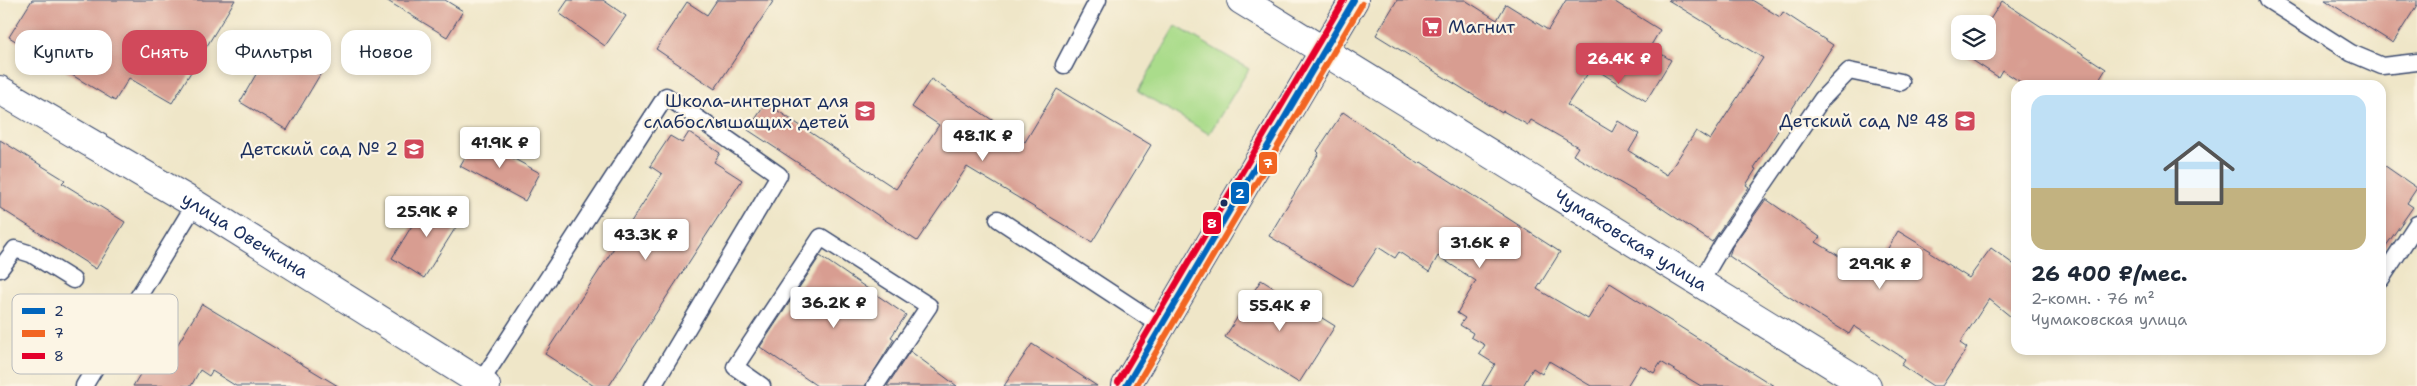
<!DOCTYPE html>
<html lang="ru">
<meta charset="utf-8">
<style>
body{margin:0;font-family:"Shantell Sans",sans-serif;background:#f6f6f7;color:#1f2937;height:100vh;display:flex;flex-direction:column;font-size:19px;white-space:nowrap}
*{box-sizing:border-box;margin:0}
p{font-size:16px;color:#747a83}
.icon{flex:none;width:28px;height:28px;fill:none;stroke:currentColor;stroke-width:2;stroke-linecap:round;stroke-linejoin:round}
.map{position:relative;flex:1;overflow:hidden}
.details{position:absolute;left:2011px;top:80px;width:375px;height:275px;display:flex;flex-direction:column;background:#fff;border-radius:15px;box-shadow:0 2px 8px #0003}
.details>*{flex:none}
.banner{position:absolute;left:15px;top:30px;width:475px;height:45px;display:flex;gap:10px}
.fabs{position:absolute;left:1951px;top:15px;display:grid;gap:10px}
.fabs a{display:grid;place-items:center;width:45px;height:45px;border-radius:10px;background:#fff;box-shadow:0 2px 8px #0003;font-size:25px}
.price{position:absolute;translate:-50% -42px;padding:0 11px;border-radius:5px;background:#fff;color:#222;font-size:16px;line-height:32px;filter:drop-shadow(0 1px 2px #0008)}
.price::after{content:'';position:absolute;left:50%;top:30px;width:15px;height:11px;margin-left:-8px;background:inherit;clip-path:polygon(0 0,100% 0,50% 100%)}
.price.active{background:#d1495b;color:#fff}
ul{padding:0;list-style:none}
li{display:grid;align-content:center;gap:10px;height:265px;padding:0 20px}
li span{display:grid;place-items:center;height:155px;border-radius:15px;color:#555}
li>.icon{margin-inline-start:auto}
span .icon{width:90px;height:90px;fill:#fffc;stroke-width:1}
li b{font-size:21px}
.pill{padding:0 18px;border-radius:15px;background:#fff;box-shadow:0 2px 8px #0003;font-size:18px;line-height:45px}
.pill.active{background:#d1495b;color:#fff}
.map>svg:first-child{display:block}
.green{fill:#aadc8b;stroke:#628674}
.building{fill:#d89d91}
.lines{fill:none;stroke-linecap:round;stroke-linejoin:round}
.lane-casing{stroke:#3b4a6e;stroke-width:19}
.street-casing{stroke:#3b4a6e;stroke-width:30}
.secondary-casing{stroke:#3b4a6e;stroke-width:30}
.lane{stroke:#fff;stroke-width:16}
.street{stroke:#fff;stroke-width:28}
.secondary{stroke:#fff;stroke-width:28}
.bus-1-casing{stroke:#fcf5e5;stroke-width:10}
.bus-2-casing{stroke:#fcf5e5;stroke-width:10}
.bus-3-casing{stroke:#fcf5e5;stroke-width:10}
.bus-1{stroke:#0065bd;stroke-width:6}
.bus-2{stroke:#f26522;stroke-width:6}
.bus-3{stroke:#e4002b;stroke-width:6}
.bus-dot{fill:#1b2f5e;stroke:#fcf5e5;stroke-width:2}
.labels{text-anchor:middle;stroke-width:4.5;stroke-linejoin:round;paint-order:stroke}
.poi-label{font-size:18px;fill:#1b2f5e;stroke:#fcf5e5;text-anchor:end}
.street-label{font-size:18px;fill:#1b2f5e;stroke:#fcf5e5}
.key{fill:#fcf5e5;stroke:#b8babc;stroke-width:1}
.key-label{font-size:14px;fill:#1b2f5e}
.line-badge{stroke:#fcf5e5;stroke-width:2}
.badge-label{font-size:14px;text-anchor:middle;font-weight:bold;fill:#fff}
</style>
<div class="map">
<svg width="2417" height="386" viewBox="0 0 2417 386">
<rect width="100%" height="100%" fill="#fcf5e5"/>
<filter id="ink" filterUnits="userSpaceOnUse"><feTurbulence type="fractalNoise" baseFrequency=".02" numOctaves="2"/><feDisplacementMap in="SourceGraphic" scale="10" xChannelSelector="R" yChannelSelector="G"/><feConvolveMatrix kernelMatrix="1 2 1 2 8 2 1 2 1" color-interpolation-filters="sRGB"/></filter>
<filter id="wash" filterUnits="userSpaceOnUse"><feTurbulence type="fractalNoise" baseFrequency=".0096" numOctaves="4" result="noise"/><feDisplacementMap in="SourceGraphic" scale="20" xChannelSelector="R" yChannelSelector="G"/><feGaussianBlur stdDeviation="1.12" result="paint"/><feColorMatrix in="noise" values="0 0 0 0 0 0 0 0 0 0 0 0 0 0 0 0 0 1.4 0 .05"/><feComposite in="paint" operator="in"/></filter>
<g filter="url(#wash)">
<rect width="100%" height="100%" fill="#efe6c8"/>
<polygon class="green" points="1176,26 1249,69 1209,134 1138,91"/>
<g id="blocks">
<g class="building">
<polygon points="32,0 235,0 172,103 129,78 115,101 9,37"/>
<polygon points="386,0 445,0 463,11 447,37"/>
<polygon points="568,0 603,0 626,16 605,46 559,13"/>
<polygon points="717,0 774,0 715,89 656,49 687,2 707,15"/>
<polygon points="1397,0 1465,0 1497,20 1506,4 1548,30 1566,0 1612,0 1660,30 1650,47 1671,60 1646,101 1592,67 1567,105 1612,132 1618,121 1639,134 1629,151 1667,175 1696,131 1710,140 1763,58 1668,0 1752,0 1780,17 1783,12 1833,45 1754,168 1756,169 1746,185 1749,187 1712,242 1651,201 1573,155 1578,147 1531,120 1528,125 1503,111 1502,113 1376,35"/>
<polygon points="2325,0 2417,0 2417,5 2393,43"/>
<polygon points="2002,1 2106,69 2096,85 2025,85 2002,70 1998,77 1966,56 1969,51 1988,51 1987,24"/>
<polygon points="273,45 321,73 287,130 240,102"/>
<polygon points="931,79 1025,142 1057,89 1151,145 1092,242 967,167 917,241 748,130 766,103 896,189 939,125 912,107"/>
<polygon points="1343,112 1419,164 1421,162 1560,252 1537,289 1588,319 1610,283 1774,386 1701,386 1661,362 1654,373 1640,365 1627,386 1591,386 1549,361 1542,374 1533,368 1523,386 1482,386 1495,364 1479,354 1485,345 1471,337 1473,333 1460,325 1465,318 1457,313 1476,281 1438,256 1429,272 1399,252 1395,258 1378,247 1352,286 1269,236 1319,153 1317,151"/>
<polygon points="689,132 720,153 714,162 742,180 609,386 594,386 545,354 662,174 650,166 670,136 682,143"/>
<polygon points="476,138 540,173 525,201 460,166"/>
<polygon points="0,140 65,180 62,183 125,222 96,269 0,208"/>
<polygon points="2381,163 2417,188 2407,203 2413,207 2381,253"/>
<polygon points="429,198 461,219 424,278 392,258"/>
<polygon points="1766,199 1820,237 1816,242 1872,276 1898,231 1931,251 1930,253 1969,278 1991,248 2016,266 2016,321 1989,299 1960,343 1967,348 1942,386 1933,386 1901,365 1905,359 1854,326 1849,334 1783,293 1729,256 1732,247"/>
<polygon points="820,256 906,315 891,337 894,339 865,386 817,386 760,347"/>
<polygon points="1261,280 1335,326 1299,383 1225,337"/>
<polygon points="202,304 338,386 236,386 212,371 209,376 200,370 191,386 133,386 162,338 176,347"/>
<polygon points="1032,344 1097,386 1004,386"/>
<polygon points="910,351 957,386 887,386"/>
</g>
</g>
</g>
<g filter="url(#ink)">
<use href="#blocks" fill-opacity="0" stroke="#3b4a6e" stroke-width="1"/>
<g class="lines">
<g class="lane-casing">
<g id="lane">
<polyline points="2268,0 2351,53 2382,66 2417,62"/>
<polyline points="1064,65 1098,0"/>
<polyline points="998,219 1161,326"/>
<polyline points="0,269 15,249 31,254 73,280"/>
<polyline points="2381,279 2417,224"/>
<polyline points="1700,283 1724,242 1822,99 1849,71 1901,82"/>
<polyline points="480,383 666,96 779,175 653,386"/>
<polyline points="84,386 195,204"/>
<polyline points="762,386 735,367 821,237 929,306 875,386"/>
</g>
</g>
<g class="street-casing">
<g id="street">
<path id="s1" d="M1241 0 1867 386"/>
<path id="s2" d="M0 90 195 204 486 386"/>
</g>
</g>
<g class="secondary-casing">
<polyline id="secondary" points="1126,386 1354,0"/>
</g>
<use href="#lane" class="lane"/>
<use href="#street" class="street"/>
<use href="#secondary" class="secondary"/>
<g class="bus-1-casing">
<polyline id="bus-1" points="1126,386 1354,0"/>
</g>
<g class="bus-2-casing">
<polyline id="bus-2" points="1136,386 1362,4"/>
</g>
<g class="bus-3-casing">
<polyline id="bus-3" points="1118,382 1344,0"/>
</g>
<use href="#bus-1" class="bus-1"/>
<use href="#bus-2" class="bus-2"/>
<use href="#bus-3" class="bus-3"/>
</g>
</g>
<defs>
<g id="supermarket-square" transform="scale(1.125)"><rect x="-9" y="-9" width="18" height="18" rx="4" fill="#d1495b" stroke="#fcf5e5"/><path d="M-6-5.5h2.5l.6 2H6L4.5 2H-2.5L-4.4-4H-6ZM-1.5 3.2a1.3 1.3 0 1 0 .1 0ZM3 3.2a1.3 1.3 0 1 0 .1 0Z" fill="#fff"/></g>
<g id="school-square" transform="scale(1.125)"><rect x="-9" y="-9" width="18" height="18" rx="4" fill="#d1495b" stroke="#fcf5e5"/><path d="M0-5L7-2L0 1L-7-2ZM-4 1L0 2.5L4 1V4Q0 6-4 4Z" fill="#fff"/></g>
</defs>
<g fill-rule="evenodd">
<use href="#supermarket-square" x="1432" y="27"/>
<use href="#school-square" x="865" y="111"/>
<use href="#school-square" x="1965" y="121"/>
<use href="#school-square" x="414" y="149"/>
</g>
<circle class="bus-dot" cx="1224" cy="203" r="4.5"/>
<g class="labels">
<g class="poi-label">
<text x="1448" y="33" text-anchor="start">Магнит</text>
<text x="849" y="107">Школа-интернат для<tspan x="849" dy="21">слабослышащих детей</tspan></text>
<text x="1949" y="127">Детский сад № 48</text>
<text x="398" y="155">Детский сад № 2</text>
</g>
<g class="street-label">
<text dy="6" stroke="none"><textPath href="#s2" startOffset="285">улица Овечкина</textPath></text>
<text dy="6" stroke="none"><textPath href="#s1" startOffset="458">Чумаковская улица</textPath></text>
</g>
</g>
<rect x="12" y="294" width="166" height="80" rx="8" class="key"/>
<rect x="22" y="308" width="23" height="6" fill="#0065bd"/>
<rect x="22" y="330" width="23" height="7" fill="#f26522"/>
<rect x="22" y="353" width="23" height="6" fill="#e4002b"/>
<g class="key-label">
<text x="54" y="316">2</text>
<text x="54" y="338">7</text>
<text x="54" y="361">8</text>
</g>
<g class="line-badge">
<rect x="1258" y="151" width="20" height="24" rx="5" fill="#f26522"/>
<rect x="1230" y="181" width="20" height="24" rx="5" fill="#0065bd"/>
<rect x="1202" y="211" width="20" height="24" rx="5" fill="#e4002b"/>
</g>
<g class="badge-label">
<text x="1268" y="168">7</text>
<text x="1240" y="198">2</text>
<text x="1212" y="228">8</text>
</g>
</svg>
<div class="fabs">
<a><svg class="icon" aria-label="layers" viewBox="0 0 24 24"><path d="M12 4l9 5-9 5-9-5zM3 14l9 5 9-5"/></svg></a>
</div>
<b class="price active" style="left:1619px;top:85px">26.4K ₽</b>
<b class="price" style="left:983px;top:162px">48.1K ₽</b>
<b class="price" style="left:500px;top:169px">41.9K ₽</b>
<b class="price" style="left:427px;top:238px">25.9K ₽</b>
<b class="price" style="left:646px;top:261px">43.3K ₽</b>
<b class="price" style="left:1480px;top:269px">31.6K ₽</b>
<b class="price" style="left:1880px;top:290px">29.9K ₽</b>
<b class="price" style="left:834px;top:329px">36.2K ₽</b>
<b class="price" style="left:1280px;top:332px">55.4K ₽</b>
<div class="banner">
<a class="pill">Купить</a>
<a class="pill active">Снять</a>
<a class="pill">Фильтры</a>
<a class="pill">Новое</a>
</div>
<section class="details">
<ul>
<li><span style="background:linear-gradient(#bfe0f5 60%,#c2b280 0)"><svg class="icon" aria-label="home" viewBox="0 0 24 24"><path d="M3 11l9-7 9 7M6 9v11h12V9"/></svg></span><div><b>26 400 ₽/мес.</b><p>2-комн. · 76 m²</p><p>Чумаковская улица</p></div></li>
</ul>
</section>
</div>
